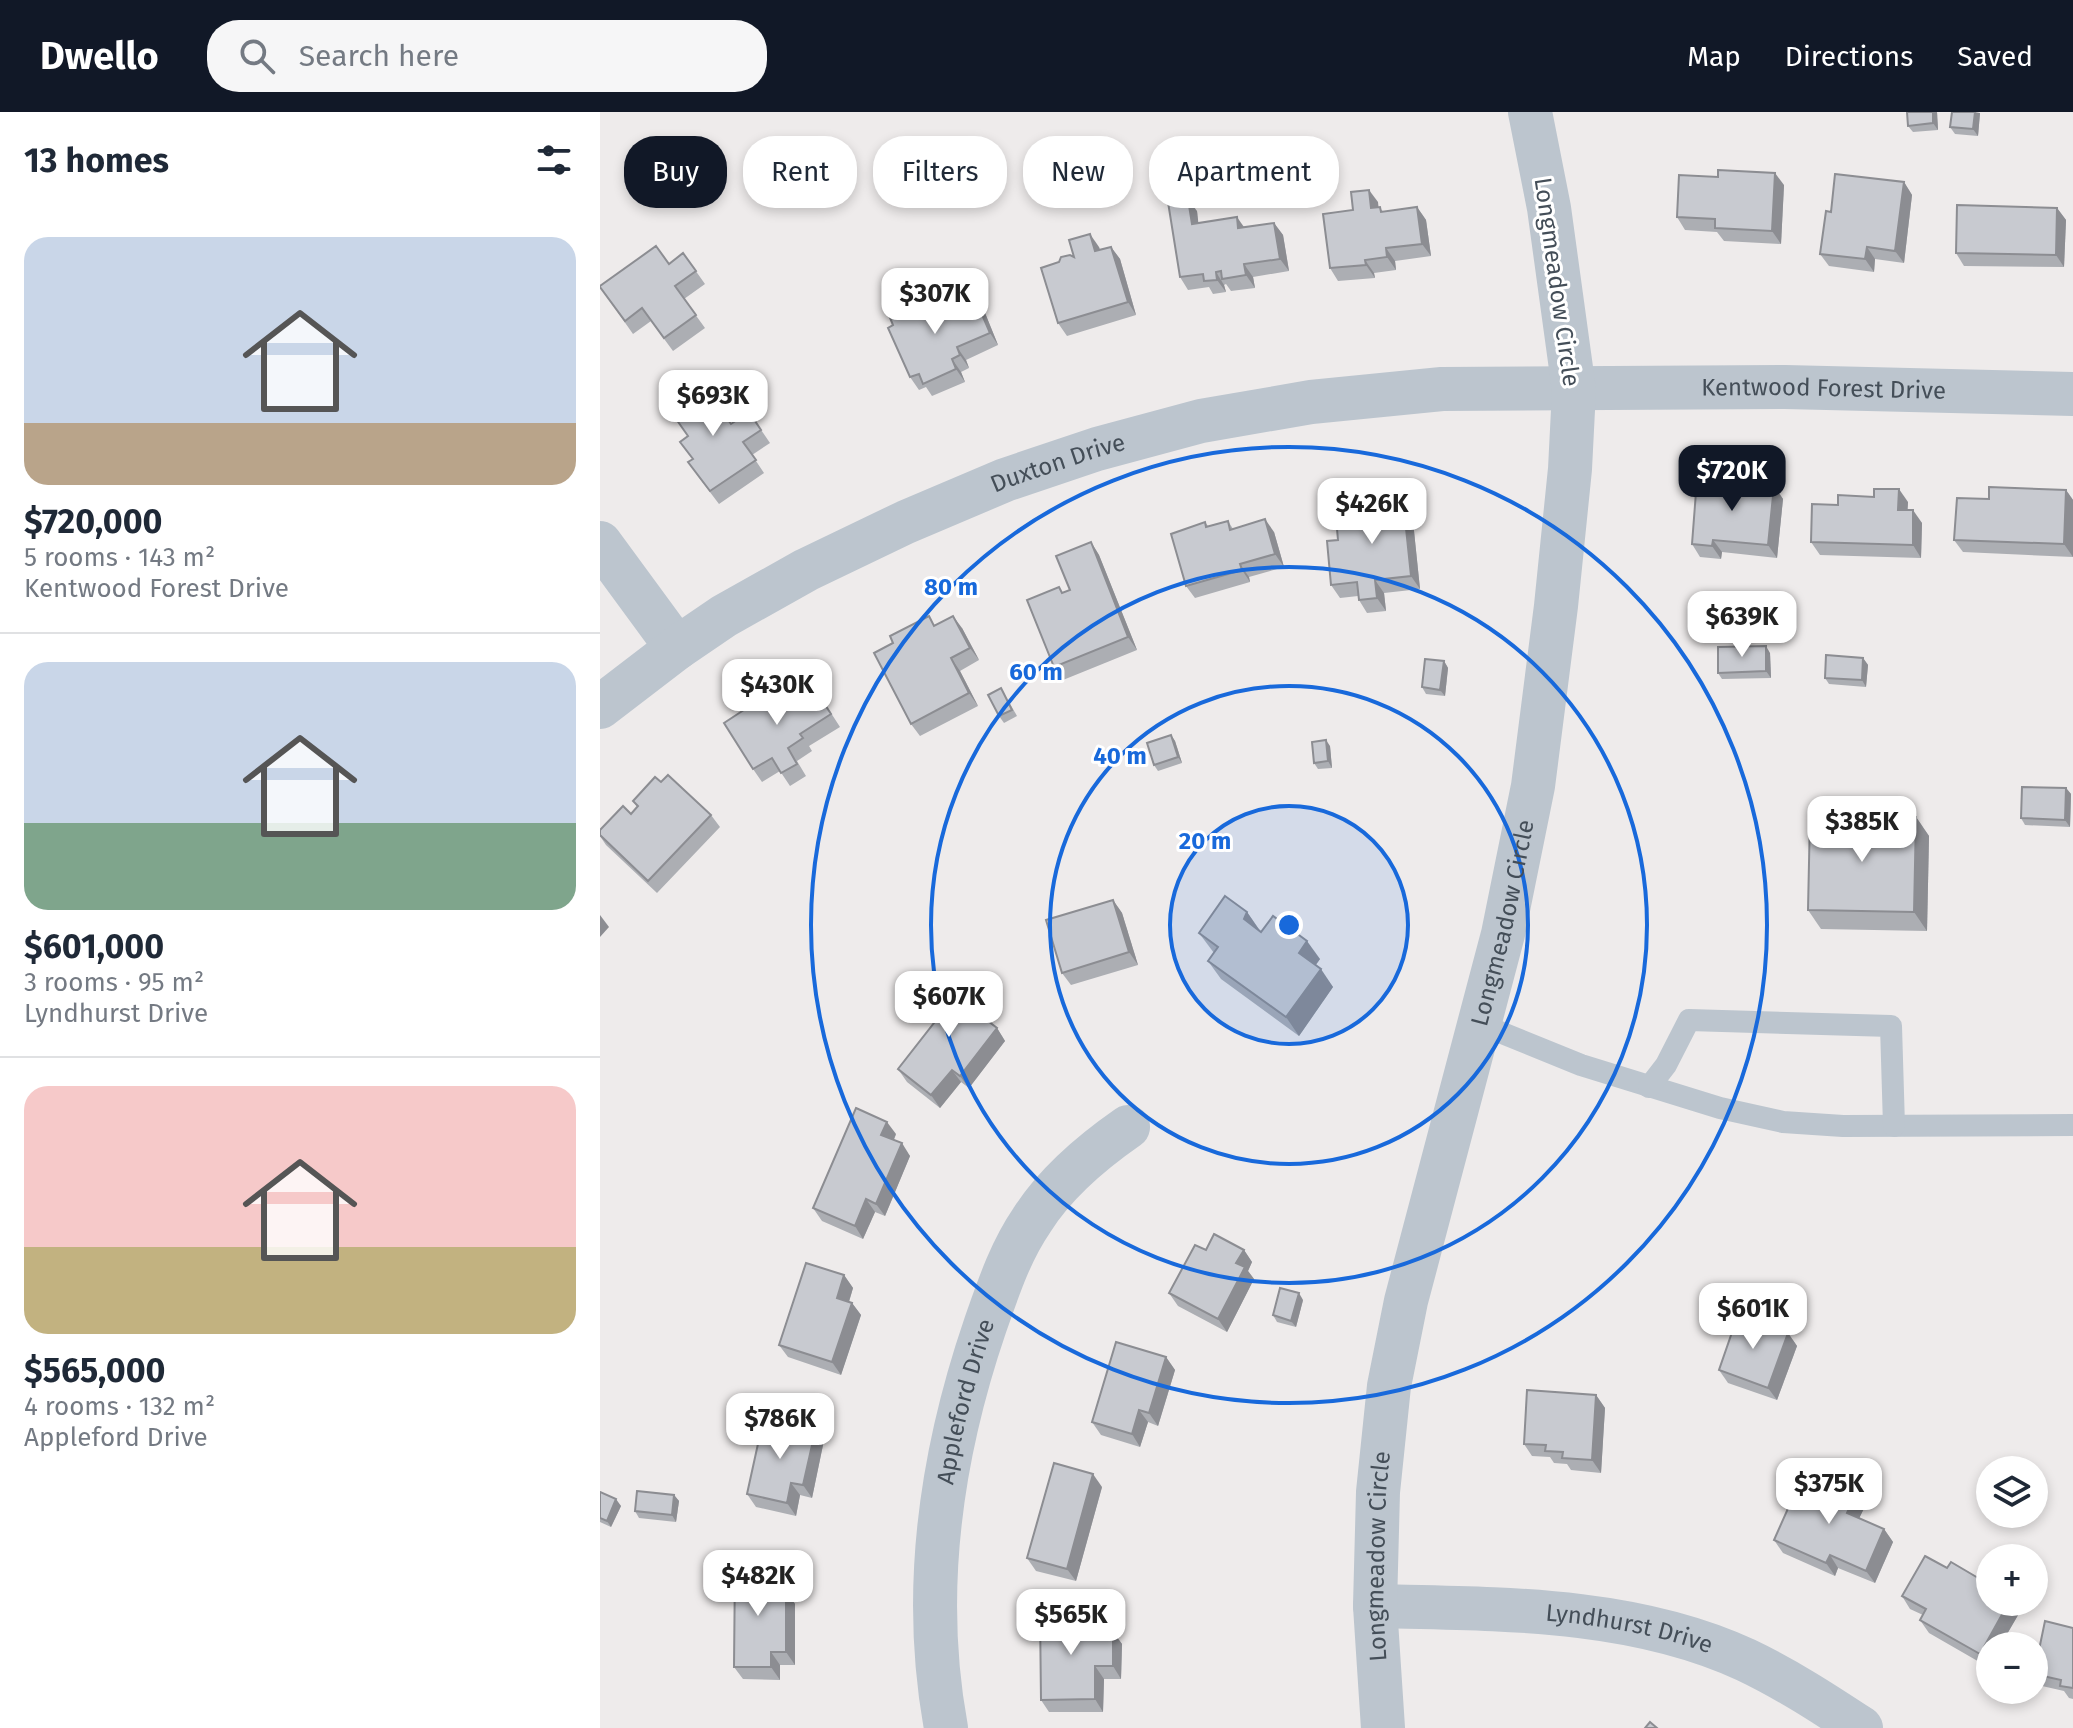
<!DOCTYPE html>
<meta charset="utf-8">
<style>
body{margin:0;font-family:"Fira Sans",sans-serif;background:#f6f6f7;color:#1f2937;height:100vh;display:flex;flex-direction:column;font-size:30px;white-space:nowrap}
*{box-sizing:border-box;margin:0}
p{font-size:26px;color:#747a83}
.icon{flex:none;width:44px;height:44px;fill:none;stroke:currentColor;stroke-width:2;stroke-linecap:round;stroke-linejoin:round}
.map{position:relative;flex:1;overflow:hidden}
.drawer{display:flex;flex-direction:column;background:#fff;width:600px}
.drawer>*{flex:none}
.guide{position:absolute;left:24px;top:24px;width:760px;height:72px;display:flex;gap:16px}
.tools{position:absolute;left:1376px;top:1344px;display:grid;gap:16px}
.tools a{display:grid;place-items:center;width:72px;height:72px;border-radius:50%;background:#fff;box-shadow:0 4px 12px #0003;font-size:40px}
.price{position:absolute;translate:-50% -68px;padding:0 18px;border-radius:16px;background:#fff;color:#222;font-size:26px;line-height:52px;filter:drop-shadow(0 2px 4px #0008)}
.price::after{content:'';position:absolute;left:50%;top:48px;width:24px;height:18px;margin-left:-12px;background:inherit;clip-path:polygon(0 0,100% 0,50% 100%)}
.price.selected{background:#111827;color:#fff}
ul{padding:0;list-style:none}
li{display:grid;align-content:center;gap:16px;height:424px;padding:0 24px}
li+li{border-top:2px solid #e0e1e3}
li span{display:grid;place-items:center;height:248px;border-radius:24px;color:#555}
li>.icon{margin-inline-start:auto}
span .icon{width:144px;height:144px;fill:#fffc;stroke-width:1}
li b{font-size:34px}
h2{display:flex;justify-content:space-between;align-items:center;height:96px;padding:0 24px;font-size:34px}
.pill{padding:0 28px;border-radius:32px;background:#fff;box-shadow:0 4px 12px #0003;font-size:28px;line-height:72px}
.pill.selected{background:#111827;color:#fff}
header{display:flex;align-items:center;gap:48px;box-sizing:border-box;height:112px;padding:0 40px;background:#111827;color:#fff}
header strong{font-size:38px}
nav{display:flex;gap:44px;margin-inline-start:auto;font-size:28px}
.search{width:560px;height:72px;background:#f6f6f7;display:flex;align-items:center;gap:20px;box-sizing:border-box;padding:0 28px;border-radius:32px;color:#747a83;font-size:30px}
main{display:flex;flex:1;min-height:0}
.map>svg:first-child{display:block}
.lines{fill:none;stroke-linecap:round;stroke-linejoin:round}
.lane{stroke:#bcc5ce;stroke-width:22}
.street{stroke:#bcc5ce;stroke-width:44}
.wall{fill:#acaeb3}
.shaded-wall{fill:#8c8d92}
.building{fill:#c8cad0;stroke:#8c8d92;stroke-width:2}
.ring{fill:none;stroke:#1869db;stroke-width:4}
.labels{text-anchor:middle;stroke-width:6;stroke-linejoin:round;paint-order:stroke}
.street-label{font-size:24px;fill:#444e58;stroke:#fff}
.centre{fill:#1869db;stroke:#fff;stroke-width:4}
.ring-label{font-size:24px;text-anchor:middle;font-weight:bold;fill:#1869db;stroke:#fff;stroke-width:6;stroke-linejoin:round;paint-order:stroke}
</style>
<header>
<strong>Dwello</strong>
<div class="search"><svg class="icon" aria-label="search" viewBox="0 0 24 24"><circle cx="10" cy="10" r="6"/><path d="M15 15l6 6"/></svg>Search here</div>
<nav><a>Map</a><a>Directions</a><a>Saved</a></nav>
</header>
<main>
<section class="drawer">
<h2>13 homes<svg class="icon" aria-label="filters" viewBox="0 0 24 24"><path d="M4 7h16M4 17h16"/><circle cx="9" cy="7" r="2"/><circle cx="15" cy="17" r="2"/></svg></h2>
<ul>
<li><span style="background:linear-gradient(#c9d6e8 75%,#b9a48a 0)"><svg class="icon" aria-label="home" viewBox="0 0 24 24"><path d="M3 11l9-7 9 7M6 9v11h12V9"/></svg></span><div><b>$720,000</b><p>5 rooms · 143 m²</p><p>Kentwood Forest Drive</p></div></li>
<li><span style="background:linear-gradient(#c9d6e8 65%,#7fa58c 0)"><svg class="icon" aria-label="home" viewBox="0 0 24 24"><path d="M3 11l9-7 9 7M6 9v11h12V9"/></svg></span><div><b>$601,000</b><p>3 rooms · 95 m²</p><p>Lyndhurst Drive</p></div></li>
<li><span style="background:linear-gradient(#f6c9c9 65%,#c2b280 0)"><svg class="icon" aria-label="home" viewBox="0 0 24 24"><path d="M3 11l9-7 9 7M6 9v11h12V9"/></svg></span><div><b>$565,000</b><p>4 rooms · 132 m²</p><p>Appleford Drive</p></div></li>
</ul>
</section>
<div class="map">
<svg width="1473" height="1616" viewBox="0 0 1473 1616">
<rect width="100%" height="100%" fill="#eeebeb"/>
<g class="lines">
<g class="lane">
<polyline points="880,912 981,953 1120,996 1183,1010 1243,1014 1473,1013"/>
<polyline points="1049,975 1066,953 1089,908 1291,914 1294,1014"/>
</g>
<g class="street">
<polyline points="0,431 77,536"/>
<path id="s1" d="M0 595 77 536 124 504 206 458 306 410 405 368 497 337 601 309 711 290 842 277 1185 275 1473 282"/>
<path id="s2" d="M775 1494C898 1497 1032 1495 1146 1548 1186 1567 1223 1591 1261 1616"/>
<path id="s3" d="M346 1616C321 1480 341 1343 385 1214 398 1177 410 1140 432 1108 456 1070 492 1040 528 1015"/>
<path id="s4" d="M783 1616 775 1494 778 1380 789 1274 806 1189 903 822 933 674 956 494 970 357 974 278 949 96 930 0"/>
</g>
</g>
<g class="wall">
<polygon points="1337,0 1338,18 1313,20 1308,14"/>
<polygon points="1380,1 1378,24 1355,22 1350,15"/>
<polygon points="315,50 323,65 297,79 292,73"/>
<polygon points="1304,70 1312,83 1304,151 1275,147 1274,160 1229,154 1220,142 1231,100"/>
<polygon points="1184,73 1181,132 1124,129 1117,120 1085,118 1077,105"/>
<polygon points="778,90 778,95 784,100 817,95 826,108 831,144 795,149 796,158 774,161 775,166 738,169 730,156 753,98"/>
<polygon points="1457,96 1466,108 1464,155 1364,154 1356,141"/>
<polygon points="597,99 598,111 644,115 674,111 683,123 689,159 653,165 655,176 631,179 626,172 624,173 626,180 613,182 609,175 588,178 580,165"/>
<polygon points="499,135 500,138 511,135 520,147 536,203 467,224 458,211 459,150 474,145"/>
<polygon points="83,141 105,172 84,187 105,216 73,239 51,209 33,222 0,175 69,152"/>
<polygon points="374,184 383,196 398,233 366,248 369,256 361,260 365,270 332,284 326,275 319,278 310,265 293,213 306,188 315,201 328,198 338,194 342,198"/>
<polygon points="149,300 170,331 152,343 164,361 119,392 97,363 88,324 118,304 131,312"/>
<polygon points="1174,374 1183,387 1177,446 1122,440 1121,447 1100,445 1092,432"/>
<polygon points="802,378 811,390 820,477 784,481 786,499 767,501 759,488 758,484 740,486 731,473 738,428"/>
<polygon points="1466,378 1473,388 1473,445 1363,440 1354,428 1389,387"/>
<polygon points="1308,390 1307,398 1322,411 1321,446 1220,443 1211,430 1238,393"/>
<polygon points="628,409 633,417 674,420 684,455 649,465 650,470 595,486 586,474 605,410 608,414"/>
<polygon points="491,430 499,443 537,538 463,568 454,555 463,481 470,478"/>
<polygon points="335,513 362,516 379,548 360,559 378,594 320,624 311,612"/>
<polygon points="1170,541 1171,566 1122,567 1118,561"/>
<polygon points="1263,546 1268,553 1266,575 1229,572 1225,566"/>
<polygon points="844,549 848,556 845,584 826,582 822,575"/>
<polygon points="401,576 417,604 404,611 399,604"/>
<polygon points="220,584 240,615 209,634 212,639 197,649 206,664 190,674 180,659 162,670 153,657 159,594"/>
<polygon points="571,623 575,629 582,651 558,659 554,653"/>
<polygon points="730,634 732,656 718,657 714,651"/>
<polygon points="61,670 111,703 120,715 57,781 6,733 0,724 0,718 31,702 37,695 33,689"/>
<polygon points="1466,676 1471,682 1470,715 1425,713 1421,706"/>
<polygon points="1316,705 1329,724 1327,819 1221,817 1208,798"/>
<polygon points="513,788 522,801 538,853 471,873 462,861"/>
<polygon points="647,800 661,820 720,847 716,853 733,875 699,924 621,867 608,849 614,841 599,821"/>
<polygon points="350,885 384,888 392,901 387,908 397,916 405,929 369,976 361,970 340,996 307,970 298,957 338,906 326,891"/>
<polygon points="296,1022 294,1028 310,1044 285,1104 275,1100 263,1127 222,1109 213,1096"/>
<polygon points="606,1138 644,1138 652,1150 648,1159 654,1167 627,1220 578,1194 569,1181"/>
<polygon points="244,1163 253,1176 249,1190 252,1191 261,1203 241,1263 188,1245 179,1233"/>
<polygon points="703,1188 696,1215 677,1210 673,1203"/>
<polygon points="1188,1221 1197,1234 1177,1288 1128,1271 1119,1258"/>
<polygon points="566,1245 575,1258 558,1314 548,1310 540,1335 501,1323 492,1310"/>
<polygon points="996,1283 1005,1296 1001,1361 971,1358 967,1352 954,1351 950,1345 932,1344 924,1332"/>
<polygon points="215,1320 223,1333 212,1386 200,1383 196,1404 156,1395 147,1382"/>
<polygon points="1260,1373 1269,1386 1259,1406 1284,1417 1293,1430 1275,1471 1238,1456 1235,1464 1183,1441 1174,1428 1223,1385"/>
<polygon points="502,1375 476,1469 436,1459 427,1446"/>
<polygon points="0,1380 21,1394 11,1415 0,1410"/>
<polygon points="74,1383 79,1389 76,1410 39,1406 35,1399"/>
<polygon points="168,1453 177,1466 177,1479 186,1479 195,1492 195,1553 180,1553 180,1568 143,1567 134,1555"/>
<polygon points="1302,1484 1421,1498 1388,1555 1329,1521 1320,1508 1323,1503 1310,1497"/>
<polygon points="493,1514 492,1520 513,1520 522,1532 521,1567 504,1567 503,1600 449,1600 441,1588"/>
<polygon points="1473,1516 1473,1587 1469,1586 1464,1579 1442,1574 1434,1563 1434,1558"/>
</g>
<g class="shaded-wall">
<polygon points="1333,0 1337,0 1338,18 1333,11"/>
<polygon points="1375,0 1380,1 1378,24 1373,17"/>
<polygon points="1175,61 1184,73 1181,132 1172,119"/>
<polygon points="1304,70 1312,83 1304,151 1295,139"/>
<polygon points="769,78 778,90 780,109 771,96"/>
<polygon points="588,87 597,99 600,125 592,112"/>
<polygon points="817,95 826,108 831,144 822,132"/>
<polygon points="1457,96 1466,108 1464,155 1456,143"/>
<polygon points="637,105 646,118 638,116"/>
<polygon points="674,111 683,123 689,159 680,147"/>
<polygon points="490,122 499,135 504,152 495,139"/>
<polygon points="511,135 520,147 536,203 528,190"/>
<polygon points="1267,135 1275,147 1274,160 1265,147"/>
<polygon points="786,136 795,149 796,158 787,145"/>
<polygon points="765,148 774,161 775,166 766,153"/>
<polygon points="644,152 653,165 655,176 646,163"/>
<polygon points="616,160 624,173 626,180 617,168"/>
<polygon points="374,184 383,196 398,233 390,221"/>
<polygon points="357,235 366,248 369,256 360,243"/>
<polygon points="352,247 361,260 365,270 356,257"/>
<polygon points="1174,374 1183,387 1177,446 1168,433"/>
<polygon points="1299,377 1308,390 1307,411 1298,398"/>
<polygon points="802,378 811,390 820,477 811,464"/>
<polygon points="1466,378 1473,388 1473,445 1464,432"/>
<polygon points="1313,398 1322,411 1321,446 1313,433"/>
<polygon points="665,407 674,420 684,455 675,442"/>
<polygon points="1113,428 1122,440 1121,447 1112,434"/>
<polygon points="491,430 499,443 537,538 528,525"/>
<polygon points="640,452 649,465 650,470 642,458"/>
<polygon points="775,468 784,481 786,499 777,486"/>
<polygon points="353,504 362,516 379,548 370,536"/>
<polygon points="1166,534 1170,541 1171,566 1166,559"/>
<polygon points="351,546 360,559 378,594 369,581"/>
<polygon points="1263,546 1268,553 1266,575 1262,568"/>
<polygon points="844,549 848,556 845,584 840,578"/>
<polygon points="571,623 575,629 582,651 578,645"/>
<polygon points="726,628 730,634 732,656 728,649"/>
<polygon points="1466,676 1471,682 1470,715 1465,708"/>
<polygon points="1316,705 1329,724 1327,819 1314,800"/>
<polygon points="513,788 522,801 538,853 529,840"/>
<polygon points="647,800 660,819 644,807"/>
<polygon points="0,803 9,815 0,825"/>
<polygon points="707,829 720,847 711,859 699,841"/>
<polygon points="721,857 733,875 699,924 686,905"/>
<polygon points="384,888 392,901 384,912 375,899"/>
<polygon points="397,916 405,929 369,976 360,964"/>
<polygon points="352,958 361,970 340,996 331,983"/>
<polygon points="287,1010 296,1022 290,1036 281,1023"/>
<polygon points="302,1031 310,1044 285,1104 276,1092"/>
<polygon points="266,1087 275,1100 263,1127 255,1114"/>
<polygon points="644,1138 652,1150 648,1159 654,1167 627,1220 618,1207 636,1151"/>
<polygon points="244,1163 253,1176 246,1199 237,1186"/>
<polygon points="699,1181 703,1188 696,1215 691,1209"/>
<polygon points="252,1191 261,1203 241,1263 232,1250"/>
<polygon points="1188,1221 1197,1234 1177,1288 1168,1276"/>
<polygon points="566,1245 575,1258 558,1314 549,1301"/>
<polygon points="996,1283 1005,1296 1001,1361 992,1348"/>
<polygon points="539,1298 548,1310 540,1335 532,1322"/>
<polygon points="215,1320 223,1333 212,1386 203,1373"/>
<polygon points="493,1362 502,1375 476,1469 467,1457"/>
<polygon points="191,1371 200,1383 196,1404 187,1391"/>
<polygon points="1260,1373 1269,1386 1256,1413 1247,1401"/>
<polygon points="74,1383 79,1389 76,1410 72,1403"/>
<polygon points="16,1387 21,1394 11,1415 7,1409"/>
<polygon points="1284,1417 1293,1430 1275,1471 1266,1459"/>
<polygon points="1230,1443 1238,1456 1235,1464 1226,1451"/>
<polygon points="168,1453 177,1466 177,1492 168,1479"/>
<polygon points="186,1479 195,1492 195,1553 186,1540"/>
<polygon points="1409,1490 1415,1490 1421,1498 1400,1534 1390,1534 1390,1552 1388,1555 1380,1542"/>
<polygon points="484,1501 493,1514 492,1532 483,1520"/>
<polygon points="513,1520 522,1532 521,1567 513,1554"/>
<polygon points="171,1540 180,1553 180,1568 171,1555"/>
<polygon points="495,1554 504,1567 503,1600 495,1587"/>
</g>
<g class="building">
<polygon points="1307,0 1333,0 1333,11 1308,14"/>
<polygon points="1352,0 1375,0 1373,17 1350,15"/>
<polygon points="310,44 319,59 292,73 284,57"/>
<polygon points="1118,58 1175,61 1172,119 1115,116 1115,107 1077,105 1079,63 1118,65"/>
<polygon points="1235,62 1304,70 1295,139 1267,135 1265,147 1220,142 1226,99 1231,100"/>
<polygon points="769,78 771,96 780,95 781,100 817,95 822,132 786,136 787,145 765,148 766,153 730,156 723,102 753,98 751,80"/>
<polygon points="588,87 592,112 637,105 638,116 674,111 680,147 644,152 646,163 622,167 621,159 616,160 617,168 604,169 603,162 580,165 568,90"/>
<polygon points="1357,93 1457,96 1456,143 1356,141"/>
<polygon points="490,122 495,139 511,135 528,190 458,211 441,156 459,150 461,145 470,143 474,145 469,128"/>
<polygon points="56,134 69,152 83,141 96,159 75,174 96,203 64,226 42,196 25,209 0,175 0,174"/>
<polygon points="374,184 390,221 357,235 360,243 352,247 356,257 323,272 319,262 310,265 288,216 293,213 286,196 306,188 313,205 315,200 324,196 328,198 338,194 341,199"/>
<polygon points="97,273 118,304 123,301 131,312 149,300 161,318 143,330 156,348 110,379 88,350 93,347 80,330 88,324 67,294"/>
<polygon points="1097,367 1174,374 1168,433 1113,428 1112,434 1092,432"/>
<polygon points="1389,375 1466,378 1464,432 1354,428 1357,386 1389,387"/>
<polygon points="1274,377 1299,377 1298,398 1313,398 1313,433 1211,430 1212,392 1238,393 1238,383 1274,385"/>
<polygon points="802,378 811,464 775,468 777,486 759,488 757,470 731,473 727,429 738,428 737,417 748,416 747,407 768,405 766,382"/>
<polygon points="665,407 675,442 640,452 642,458 586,474 571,422 605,410 606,415 628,409 630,418"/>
<polygon points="491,430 528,525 454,555 427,488 459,475 462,481 470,478 456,444"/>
<polygon points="329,504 334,514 353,504 370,536 351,546 369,581 311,612 274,541 293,531 290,524"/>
<polygon points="1166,534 1166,559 1118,561 1118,535"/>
<polygon points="1226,543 1263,546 1262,568 1225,566"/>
<polygon points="825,547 844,549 840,578 822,575"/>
<polygon points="211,571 231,602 200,622 203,626 188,636 197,652 181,661 172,646 153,657 124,611 156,590 159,594 176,583 180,591"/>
<polygon points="401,576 412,598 399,604 388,583"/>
<polygon points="571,623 578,645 554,653 547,631"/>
<polygon points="726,628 728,649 714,651 712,630"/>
<polygon points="68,663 111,703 48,769 0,723 0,718 23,694 31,702 38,694 33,689 55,665 61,670"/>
<polygon points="1422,675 1466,676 1465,708 1421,706"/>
<polygon points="1210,704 1316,705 1314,800 1208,798"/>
<polygon points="625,784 647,800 644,807 661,820 673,804 707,829 699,841 721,857 686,905 608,849 618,835 599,821"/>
<polygon points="513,788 529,840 462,861 446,808"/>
<polygon points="361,870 384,888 375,899 397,916 360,964 352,958 331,983 298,957 341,902 326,891 337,875 350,885"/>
<polygon points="256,996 287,1010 281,1023 302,1031 276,1092 266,1087 255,1114 213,1096"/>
<polygon points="614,1122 644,1138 636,1151 645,1155 618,1207 569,1181 595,1133 606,1138"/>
<polygon points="206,1151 244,1163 237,1186 252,1191 232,1250 179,1233"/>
<polygon points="680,1176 699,1181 691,1209 673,1203"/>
<polygon points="1138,1203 1188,1221 1168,1276 1119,1258"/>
<polygon points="516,1230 566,1245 549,1301 539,1298 532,1322 492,1310"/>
<polygon points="927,1278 996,1283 992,1348 962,1346 963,1340 945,1339 946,1333 924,1332"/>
<polygon points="163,1309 215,1320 203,1373 191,1371 187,1391 147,1382"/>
<polygon points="454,1351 493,1362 467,1457 427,1446"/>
<polygon points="1233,1362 1260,1373 1247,1401 1284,1417 1266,1459 1230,1443 1226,1451 1174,1428 1198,1374 1223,1385"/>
<polygon points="37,1379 74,1383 72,1403 35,1399"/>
<polygon points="0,1380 16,1387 7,1409 0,1406"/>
<polygon points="1325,1444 1347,1456 1351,1450 1390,1473 1390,1490 1409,1490 1380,1542 1320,1508 1326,1497 1302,1484"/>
<polygon points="135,1453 168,1453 168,1479 186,1479 186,1540 171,1540 171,1555 134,1555"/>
<polygon points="440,1501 484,1501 483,1520 513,1520 513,1554 495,1554 495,1587 441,1588"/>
<polygon points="1445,1509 1473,1516 1473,1576 1460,1574 1461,1568 1434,1562"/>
<polygon points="1050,1610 1057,1616 1045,1616"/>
</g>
<circle cx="689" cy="813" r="119" fill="#1869db" fill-opacity=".12"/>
<g class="ring">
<circle cx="689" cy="813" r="119"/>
<circle cx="689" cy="813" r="239"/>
<circle cx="689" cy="813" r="358"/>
<circle cx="689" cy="813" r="478"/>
</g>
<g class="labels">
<g class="street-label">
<text transform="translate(957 170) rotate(82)" y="8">Longmeadow Circle</text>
<text dy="8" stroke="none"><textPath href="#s1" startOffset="1296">Kentwood Forest Drive</textPath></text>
<text dy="8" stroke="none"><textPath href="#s1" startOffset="522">Duxton Drive</textPath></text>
<text dy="8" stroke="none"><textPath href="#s4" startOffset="820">Longmeadow Circle</textPath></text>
<text dy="8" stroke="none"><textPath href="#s3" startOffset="330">Appleford Drive</textPath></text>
<text dy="8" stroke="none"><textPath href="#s4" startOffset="172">Longmeadow Circle</textPath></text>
<text dy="8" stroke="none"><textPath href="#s2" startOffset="256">Lyndhurst Drive</textPath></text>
</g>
</g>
<circle cx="689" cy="813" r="12" class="centre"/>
<g class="ring-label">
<text x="351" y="483">80 m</text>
<text x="436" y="568">60 m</text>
<text x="520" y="652">40 m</text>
<text x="605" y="737">20 m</text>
</g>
</svg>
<div class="tools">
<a><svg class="icon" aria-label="layers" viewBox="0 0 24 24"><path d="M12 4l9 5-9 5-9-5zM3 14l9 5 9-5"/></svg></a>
<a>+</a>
<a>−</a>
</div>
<b class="price" style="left:335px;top:224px">$307K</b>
<b class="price" style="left:113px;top:326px">$693K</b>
<b class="price selected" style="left:1132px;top:401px">$720K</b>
<b class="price" style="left:772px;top:434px">$426K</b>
<b class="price" style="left:1142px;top:547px">$639K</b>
<b class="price" style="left:177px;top:615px">$430K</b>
<b class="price" style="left:1262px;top:752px">$385K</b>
<b class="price" style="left:349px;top:927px">$607K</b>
<b class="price" style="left:1153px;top:1239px">$601K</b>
<b class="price" style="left:180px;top:1349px">$786K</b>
<b class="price" style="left:1229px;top:1414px">$375K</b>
<b class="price" style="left:158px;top:1506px">$482K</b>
<b class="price" style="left:471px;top:1545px">$565K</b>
<div class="guide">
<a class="pill selected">Buy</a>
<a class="pill">Rent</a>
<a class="pill">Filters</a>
<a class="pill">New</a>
<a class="pill">Apartment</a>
</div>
</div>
</main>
